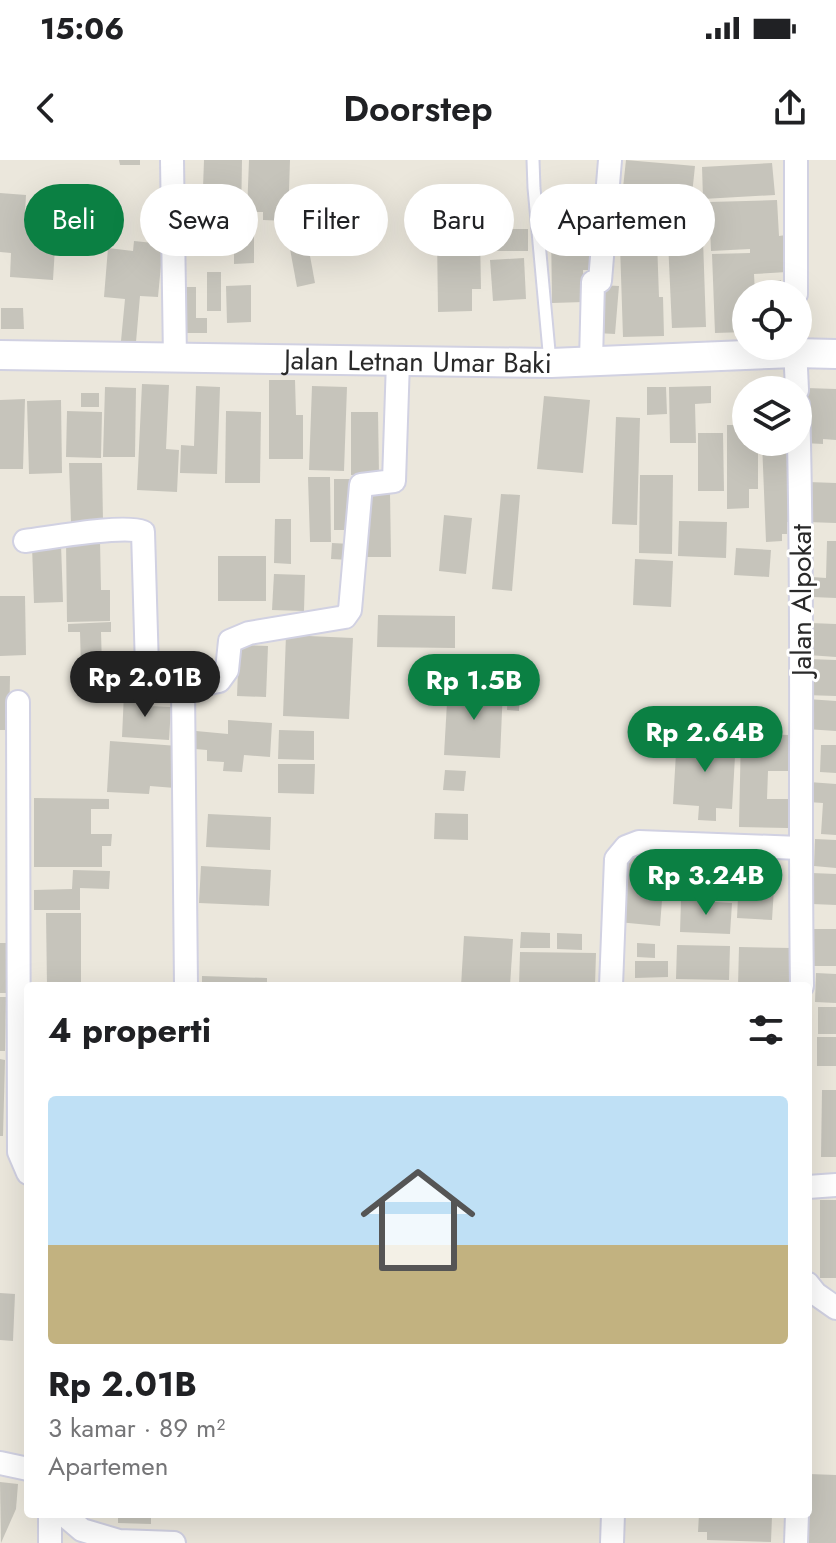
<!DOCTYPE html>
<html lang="id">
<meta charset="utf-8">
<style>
body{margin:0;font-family:Jost,sans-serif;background:#f2f2f2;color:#202124;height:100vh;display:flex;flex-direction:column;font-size:30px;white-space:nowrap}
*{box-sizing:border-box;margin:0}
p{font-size:26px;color:#757577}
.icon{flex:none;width:44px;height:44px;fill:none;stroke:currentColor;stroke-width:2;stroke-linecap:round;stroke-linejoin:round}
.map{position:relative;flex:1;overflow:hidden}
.details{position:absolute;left:24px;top:822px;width:788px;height:536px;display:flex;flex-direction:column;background:#fff;border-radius:8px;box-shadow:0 8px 32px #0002}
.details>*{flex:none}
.top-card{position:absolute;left:24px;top:24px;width:788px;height:72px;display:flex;gap:16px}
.tools{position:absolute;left:732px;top:120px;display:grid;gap:16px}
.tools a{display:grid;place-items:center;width:80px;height:80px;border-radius:50%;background:#fff;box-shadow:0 8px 32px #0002;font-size:40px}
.price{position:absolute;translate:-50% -68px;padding:0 18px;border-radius:28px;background:#0b8043;color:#fff;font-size:26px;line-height:52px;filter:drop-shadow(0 2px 4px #0008)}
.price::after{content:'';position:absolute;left:50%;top:48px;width:24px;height:18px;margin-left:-12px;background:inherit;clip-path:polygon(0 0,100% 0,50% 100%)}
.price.selected{background:#222;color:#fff}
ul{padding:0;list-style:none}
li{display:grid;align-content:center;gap:16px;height:424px;padding:0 24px}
li span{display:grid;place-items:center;height:248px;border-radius:8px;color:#555}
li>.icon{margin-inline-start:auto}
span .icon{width:144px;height:144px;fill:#fffc;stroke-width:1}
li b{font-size:34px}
h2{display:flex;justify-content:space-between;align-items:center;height:96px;padding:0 24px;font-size:34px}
.pill{padding:0 28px;border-radius:36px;background:#fff;box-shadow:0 8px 32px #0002;font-size:28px;line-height:72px}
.pill.selected{background:#0b8043;color:#fff}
.status{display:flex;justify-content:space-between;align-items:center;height:56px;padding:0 40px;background:#fff;direction:ltr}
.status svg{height:22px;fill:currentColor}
header{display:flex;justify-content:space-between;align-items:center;height:104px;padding:0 24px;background:#fff;font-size:36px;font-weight:600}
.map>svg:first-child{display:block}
.building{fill:#c6c4bb}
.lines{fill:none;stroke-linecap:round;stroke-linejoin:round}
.service-casing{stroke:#d1d1e2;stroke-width:15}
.minor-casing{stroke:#d1d1e2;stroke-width:26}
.tertiary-casing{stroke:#d1d1e2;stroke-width:32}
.service{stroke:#fff;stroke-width:11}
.minor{stroke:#fff;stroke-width:22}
.tertiary{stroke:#fff;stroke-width:28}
.labels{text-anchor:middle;stroke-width:6;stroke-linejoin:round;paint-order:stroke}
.street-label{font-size:28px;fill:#292929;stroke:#fff}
</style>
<div class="status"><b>15:06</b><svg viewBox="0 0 49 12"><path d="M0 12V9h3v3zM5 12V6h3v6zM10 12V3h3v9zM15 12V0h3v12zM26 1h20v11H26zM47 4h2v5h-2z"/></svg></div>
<header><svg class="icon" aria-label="back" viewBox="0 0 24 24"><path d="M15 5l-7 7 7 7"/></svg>Doorstep<svg class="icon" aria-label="share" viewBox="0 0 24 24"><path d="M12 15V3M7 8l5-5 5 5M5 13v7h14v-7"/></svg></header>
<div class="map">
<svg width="836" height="1383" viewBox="0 0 836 1383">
<rect width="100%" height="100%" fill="#ebe7dc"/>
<g class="building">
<polygon points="119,0 140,0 140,5 120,5"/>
<polygon points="204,0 242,0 241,60 183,59 183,28 203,28"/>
<polygon points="249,0 290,0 288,61 263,60 263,52 247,52"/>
<polygon points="626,0 695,6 691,44 622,37"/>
<polygon points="772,3 775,35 703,39 702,7"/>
<polygon points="0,33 26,35 25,53 57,55 53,120 10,117 11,93 0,92"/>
<polygon points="777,40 779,76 786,75 787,112 754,114 755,134 746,134 746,172 715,173 712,94 750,93 750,89 711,91 709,42"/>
<rect x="359" y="50" width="15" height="25"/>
<polygon points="656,53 659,137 663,137 664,176 623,177 619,54"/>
<polygon points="191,63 254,63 254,103 234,104 234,92 191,92"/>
<polygon points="551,67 593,67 593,110 583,110 584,142 552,143"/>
<rect x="491" y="69" width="37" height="22"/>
<polygon points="480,74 481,129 472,129 472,151 438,152 437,75"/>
<polygon points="703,79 706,167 672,168 668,81"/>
<polygon points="134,81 163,84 158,137 140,136 136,182 121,181 125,139 104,137 108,88 133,91"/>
<polygon points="308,85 315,123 297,127 290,89"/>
<polygon points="524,98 526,139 493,141 490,100"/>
<rect x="207" y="112" width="14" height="39"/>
<polygon points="781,120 782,134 761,134 760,123"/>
<polygon points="251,125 251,162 227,163 226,126"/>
<polygon points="600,125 619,126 615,174 596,173"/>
<polygon points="177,127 196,127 196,158 207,158 207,173 178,173"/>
<polygon points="1,148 23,148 24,169 1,169"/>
<polygon points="269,220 295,220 296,255 303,255 303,299 269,299"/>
<polygon points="142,224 169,225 166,289 179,290 177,332 137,330"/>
<polygon points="196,226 220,227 217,314 180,313 181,285 194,286"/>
<polygon points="312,226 347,227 344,311 309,310"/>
<polygon points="711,226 711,243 695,244 696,283 670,283 669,227"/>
<polygon points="105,227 136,228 135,297 103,297"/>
<polygon points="647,227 666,227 667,254 647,255"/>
<polygon points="806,228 836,229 836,280 823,279 823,284 803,283"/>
<rect x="81" y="233" width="18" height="14"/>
<polygon points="544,236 590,240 583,313 537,309"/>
<polygon points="25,239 23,309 0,309 0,240"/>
<polygon points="61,240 62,313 29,314 27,241"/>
<polygon points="67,251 102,252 101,298 66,297"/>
<polygon points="226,251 261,252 260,323 225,323"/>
<polygon points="351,252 378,252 379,314 351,315"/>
<polygon points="616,257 640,258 637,365 612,364"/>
<polygon points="727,265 746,265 746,282 758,282 758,329 749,329 749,348 727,349"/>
<polygon points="698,273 723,273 724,331 698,331"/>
<polygon points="762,282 791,282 794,362 787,362 787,374 782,374 782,381 766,382"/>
<polygon points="69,303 102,303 103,362 71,363"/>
<polygon points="640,315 673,315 672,394 639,393"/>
<polygon points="308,317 330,317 331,382 310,382"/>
<rect x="334" y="319" width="19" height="51"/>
<polygon points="808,322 836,323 836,363 807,362"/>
<polygon points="367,332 390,332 391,397 367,397"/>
<polygon points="501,334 520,335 512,431 492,429"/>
<polygon points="444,355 472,358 466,414 439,411"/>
<polygon points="275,359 291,359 291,404 274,403"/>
<polygon points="679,361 727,362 726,398 678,396"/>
<polygon points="100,380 101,430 110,430 110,461 67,462 66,381"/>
<polygon points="827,381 836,381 836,438 812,437 812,417 826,418"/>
<polygon points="332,383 351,384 350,400 331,399"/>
<polygon points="61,384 63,442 34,443 32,386"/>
<polygon points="736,388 771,390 769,417 734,415"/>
<rect x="218" y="396" width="48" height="45"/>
<polygon points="635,399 673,401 671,447 633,445"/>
<polygon points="274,414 305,415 304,451 272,450"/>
<polygon points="0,436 25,436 26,495 0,496"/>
<polygon points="378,455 455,456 455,488 377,487"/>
<polygon points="111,462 111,472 101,472 102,506 81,507 80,472 68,472 68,464"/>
<polygon points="810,463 836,464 836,497 808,495"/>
<polygon points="286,475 353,478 349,559 283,556"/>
<polygon points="239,485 268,486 266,537 237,536"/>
<polygon points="807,499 836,500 836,536 805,535"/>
<polygon points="0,516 10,516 9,570 0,570"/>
<polygon points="448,525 503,528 500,598 444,595"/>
<polygon points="508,526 520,526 519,551 507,550"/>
<polygon points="124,533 150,535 149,546 171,547 169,580 122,577"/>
<polygon points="807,539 836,541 836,571 806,569"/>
<polygon points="228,560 272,563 270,597 244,595 242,612 223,611 224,602 207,601 207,590 195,589 196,571 228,574"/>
<polygon points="279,570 314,571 314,600 278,599"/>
<polygon points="741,573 789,575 788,611 768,611 767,639 789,639 788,668 739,667"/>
<polygon points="677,576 736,579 732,649 716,648 716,661 698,660 699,646 673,644"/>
<polygon points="110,581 178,586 175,628 150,626 149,634 107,632"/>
<polygon points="821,585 836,585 836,613 820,612"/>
<polygon points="278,604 315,604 314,634 278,633"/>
<polygon points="445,610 466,611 464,631 443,630"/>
<polygon points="809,622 836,624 836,675 821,674 823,643 808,642"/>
<polygon points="34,638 109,639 109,649 91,649 91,674 112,674 111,686 102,686 102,707 34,707"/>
<polygon points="435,653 468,654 468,680 434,679"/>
<polygon points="208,654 271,657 270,690 206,687"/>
<polygon points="815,679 836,680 836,708 814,706"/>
<polygon points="740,694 776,696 772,760 737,758"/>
<polygon points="680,695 733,697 731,730 679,727"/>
<polygon points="624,696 651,699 647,739 648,740 651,717 672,719 670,741 662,740 660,766 618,762"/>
<polygon points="201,706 271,710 269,746 199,743"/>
<polygon points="73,710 110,711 109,729 80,728 80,750 34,750 34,730 72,729"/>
<polygon points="812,713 836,714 836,745 812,744"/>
<polygon points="681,740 732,743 730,774 680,772"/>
<polygon points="46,753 81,753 81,826 47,826"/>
<rect x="811" y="769" width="25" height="37"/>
<polygon points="521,772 550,773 550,788 520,788"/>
<polygon points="557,773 582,774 582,790 557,789"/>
<polygon points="464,776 513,779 510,826 461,826"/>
<polygon points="0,783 7,783 8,833 0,833"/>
<polygon points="637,783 655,784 655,798 637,797"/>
<polygon points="677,785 730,786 729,820 676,819"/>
<polygon points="739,787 791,788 790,826 738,826"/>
<polygon points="520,792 596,793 595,826 519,826"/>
<polygon points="635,801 668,801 668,817 635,818"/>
<polygon points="816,813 836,814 836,843 815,842"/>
<polygon points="202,816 267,818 267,826 202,826"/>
<polygon points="0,837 6,837 5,891 0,891"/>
<rect x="818" y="847" width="18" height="27"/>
<rect x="817" y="877" width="19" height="29"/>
<polygon points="0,899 5,900 3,976 0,976"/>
<polygon points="822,930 836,930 836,997 821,997"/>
<rect x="820" y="1040" width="16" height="78"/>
<polygon points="0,1133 15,1134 13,1181 0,1180"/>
<polygon points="809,1314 836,1315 836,1383 807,1383"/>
<polygon points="0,1322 18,1324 16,1349 1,1383"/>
<polygon points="118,1354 151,1354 151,1364 118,1363"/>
<polygon points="699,1354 772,1356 771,1382 707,1380 707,1372 698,1372"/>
</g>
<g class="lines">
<g class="service-casing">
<polyline id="service" points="533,0 534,28 550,202"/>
</g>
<g class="minor-casing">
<g id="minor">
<polyline points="172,0 175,199"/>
<polyline points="796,134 796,0"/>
<polyline points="795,186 797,230"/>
<polyline points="591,201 593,122 600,121 610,0"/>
<path d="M798 245C804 439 799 632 802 826"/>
<path d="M25 381C50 378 123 364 143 372L147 508 157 523 183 528 186 826"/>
<polyline points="183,528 219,521 227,510 230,481 249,473 345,457 350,450 361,325 394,321 398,201"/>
<polyline points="18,542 19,992 28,1013"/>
<polyline points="611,826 616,699 626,687 639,682 800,688"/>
<polyline points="808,1027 836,1025"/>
<polyline points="808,1124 816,1134 836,1148"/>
<polyline points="0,1303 28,1309"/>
<polyline points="50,1354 50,1383"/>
<polyline points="63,1354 82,1370 119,1381 174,1383"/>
<polyline points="612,1383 613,1354"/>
<polyline points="796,1383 797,1354"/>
</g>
</g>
<g class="tertiary-casing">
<g id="tertiary">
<path id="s1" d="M0 195 551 203 795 193 836 194"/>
</g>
</g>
<use href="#service" class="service"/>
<use href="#minor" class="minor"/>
<use href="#tertiary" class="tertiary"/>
</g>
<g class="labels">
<g class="street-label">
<text dy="10" stroke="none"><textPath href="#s1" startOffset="418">Jalan Letnan Umar Baki</textPath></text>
<text transform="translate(801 440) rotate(-90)" y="10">Jalan Alpokat</text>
</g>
</g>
</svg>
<div class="tools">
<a><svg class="icon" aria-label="locate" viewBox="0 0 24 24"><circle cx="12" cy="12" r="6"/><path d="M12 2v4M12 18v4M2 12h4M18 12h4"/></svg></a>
<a><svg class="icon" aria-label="layers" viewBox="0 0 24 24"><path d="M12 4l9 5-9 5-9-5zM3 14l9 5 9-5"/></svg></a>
</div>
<b class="price selected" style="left:145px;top:559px">Rp 2.01B</b>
<b class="price" style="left:474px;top:562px">Rp 1.5B</b>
<b class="price" style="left:705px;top:614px">Rp 2.64B</b>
<b class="price" style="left:706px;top:757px">Rp 3.24B</b>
<div class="top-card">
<a class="pill selected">Beli</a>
<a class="pill">Sewa</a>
<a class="pill">Filter</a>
<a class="pill">Baru</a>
<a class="pill">Apartemen</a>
</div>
<section class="details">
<h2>4 properti<svg class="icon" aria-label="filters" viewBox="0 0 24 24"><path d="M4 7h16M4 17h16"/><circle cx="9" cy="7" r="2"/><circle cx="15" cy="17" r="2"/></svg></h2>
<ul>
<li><span style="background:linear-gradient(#bfe0f5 60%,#c2b280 0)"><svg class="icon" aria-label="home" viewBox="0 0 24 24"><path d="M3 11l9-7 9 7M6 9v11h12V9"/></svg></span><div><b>Rp 2.01B</b><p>3 kamar · 89 m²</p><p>Apartemen</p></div></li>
</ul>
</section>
</div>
